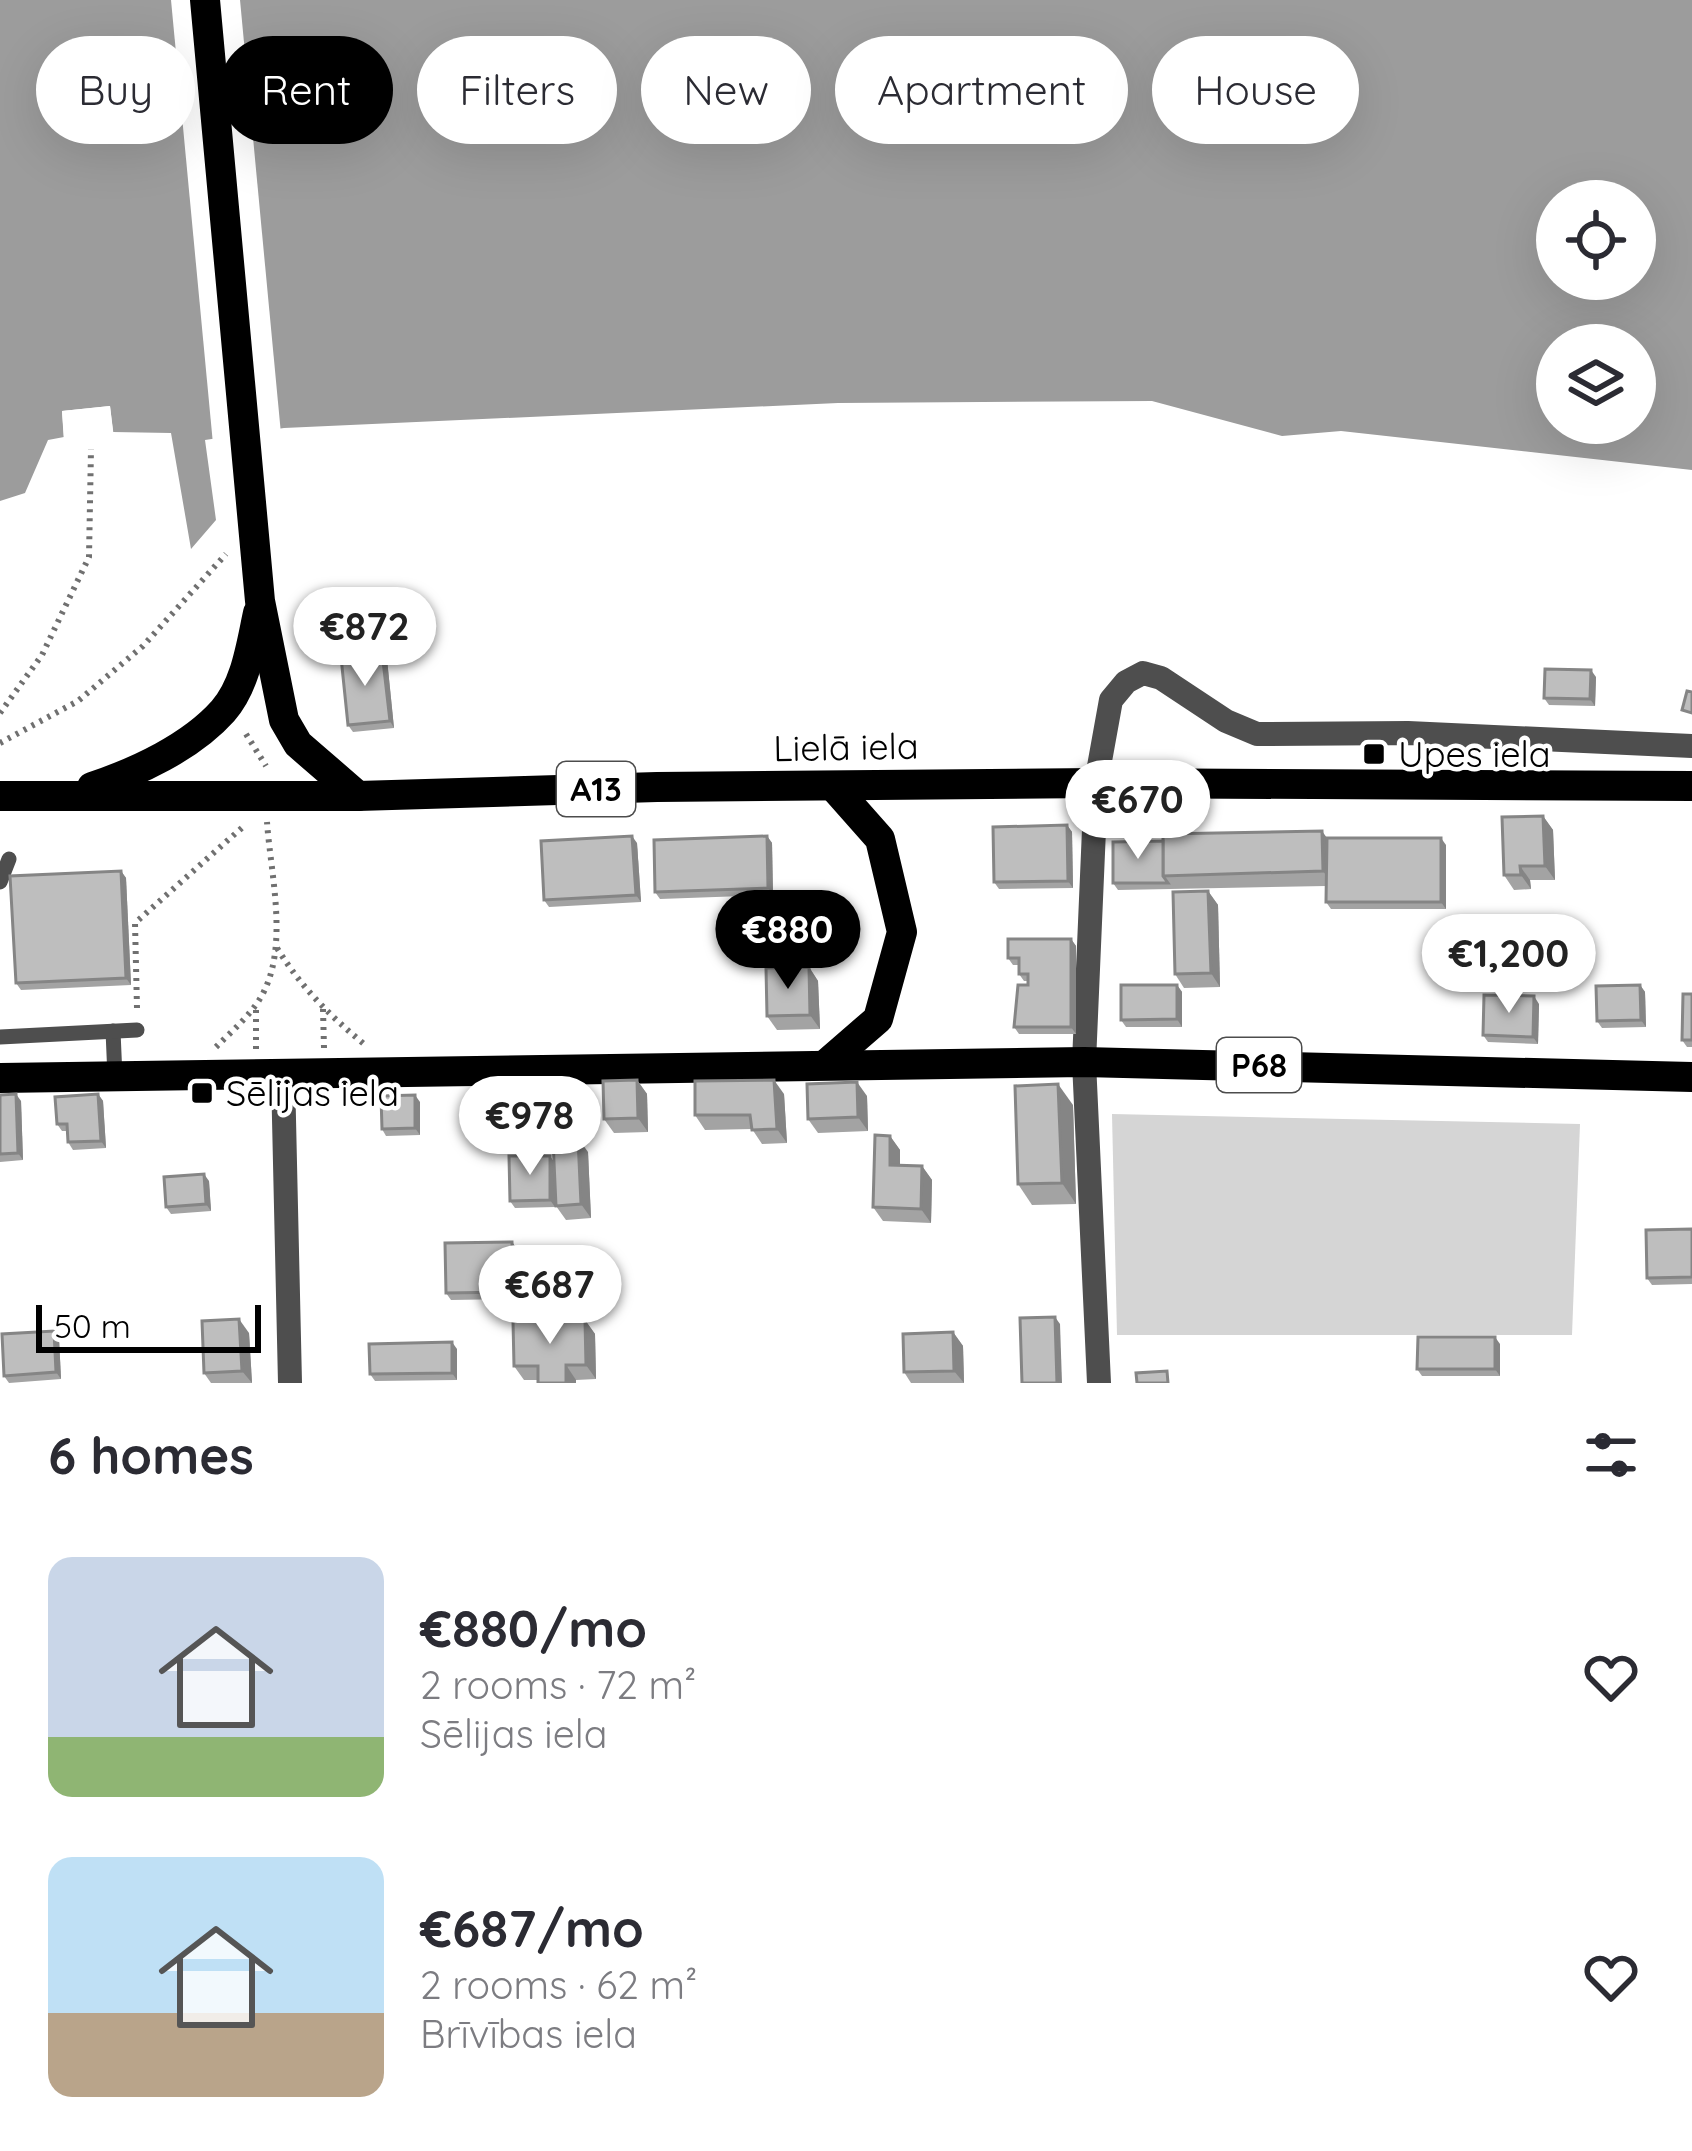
<!DOCTYPE html>
<meta charset="utf-8">
<style>
body{margin:0;font-family:Quicksand,sans-serif;background:#f7f7f7;color:#2b2b33;height:100vh;display:flex;flex-direction:column;font-size:45px;white-space:nowrap}
*{box-sizing:border-box;margin:0}
p{font-size:39px;color:#7c7c81}
.icon{flex:none;width:66px;height:66px;fill:none;stroke:currentColor;stroke-width:2;stroke-linecap:round;stroke-linejoin:round}
.map{position:relative;height:1383px;overflow:hidden}
.panel{display:flex;flex-direction:column;background:#fff;flex:1}
.panel>*{flex:none}
.top-card{position:absolute;left:36px;top:36px;width:1620px;height:108px;display:flex;gap:24px}
.tools{position:absolute;left:1536px;top:180px;display:grid;gap:24px}
.tools a{display:grid;place-items:center;width:120px;height:120px;border-radius:50%;background:#fff;box-shadow:0 12px 48px #0002;font-size:60px}
.scale{position:absolute;left:36px;bottom:30px;width:225px;box-sizing:border-box;padding-left:12px;border:6px solid #000;border-top:0;font-size:33px;line-height:42px;white-space:nowrap;color:#000;-webkit-text-stroke:9px #fff;paint-order:stroke}
.price{position:absolute;translate:-50% -102px;padding:0 27px;border-radius:42px;background:#fff;color:#222;font-size:39px;line-height:78px;filter:drop-shadow(0 3px 6px #0008)}
.price::after{content:'';position:absolute;left:50%;top:72px;width:36px;height:27px;margin-left:-18px;background:inherit;clip-path:polygon(0 0,100% 0,50% 100%)}
.price.on{background:#000;color:#fff}
ul{padding:0;list-style:none}
li{display:flex;align-items:center;gap:36px;height:300px;padding:0 48px}
li span{display:grid;place-items:center;flex:none;width:336px;height:240px;border-radius:24px;color:#555}
li>.icon{margin-inline-start:auto}
span .icon{width:144px;height:144px;fill:#fffc;stroke-width:1}
li b{font-size:51px}
h2{display:flex;justify-content:space-between;align-items:center;height:144px;padding:0 48px;font-size:51px}
.tag{padding:0 42px;border-radius:54px;background:#fff;box-shadow:0 12px 48px #0002;font-size:42px;line-height:108px}
.tag.on{background:#000;color:#fff}
.map>svg:first-child{display:block}
.green{fill:#d5d5d5}
.water{fill:#9c9c9c;fill-rule:evenodd}
.pier{fill:#fff}
.lines{fill:none;stroke-linecap:round;stroke-linejoin:round}
.path{stroke:#707070;stroke-width:6;stroke-dasharray:3 6;stroke-linecap:butt}
.service{stroke:#4e4e4e;stroke-width:15}
.minor{stroke:#4e4e4e;stroke-width:24}
.primary{stroke:#000;stroke-width:30}
.wall{fill:#a3a3a3}
.shaded-wall{fill:#858585}
.building{fill:#bebebe;stroke:#858585;stroke-width:3}
.poi-dot{fill:#000;stroke:#fff;stroke-width:4.5}
.labels{text-anchor:middle;stroke-width:9;stroke-linejoin:round;paint-order:stroke}
.shield{fill:#fff;stroke:#4c4c4c;stroke-width:3}
.shield-label{font-size:33px;font-weight:bold;fill:#000}
.street-label{font-size:36px;fill:#000;stroke:#fff}
.poi-label{font-size:36px;fill:#000;stroke:#fff;text-anchor:start}
</style>
<div class="map">
<svg width="1692" height="1383" viewBox="0 0 1692 1383">
<rect width="100%" height="100%" fill="#fff"/>
<polygon class="green" points="1112,1114 1580,1124 1572,1335 1117,1335"/>
<path class="water" d="M0 0H1692V470L1341 431 1282 436 1152 401 838 403 284 428 205 440 216 520 191 549 171 433 113 432 110 406 62 411 64 437 48 440 25 493 0 501ZM1557 201H1635V279H1557ZM1557 345H1635V423H1557Z"/>
<g class="pier">
<polygon points="171,0 240,0 281,434 213,444"/>
<polygon points="110,406 114,438 107,434 105,413 68,416 70,438 64,443 62,411"/>
</g>
<g class="lines">
<g class="path">
<polyline points="0,713 42,655 89,557 91,449"/>
<polyline points="246,734 266,766"/>
<polyline points="0,743 78,701 143,646 226,554"/>
<path d="M277 948C301 987 329 1015 364 1044"/>
<polyline points="137,1008 135,923 245,825"/>
<polyline points="323,1009 324,1048"/>
<path d="M216 1047C229 1034 244 1021 255 1006 292 957 271 879 267 822"/>
<polyline points="256,1049 256,1008"/>
</g>
<g class="service">
<polyline points="0,882 9,859"/>
<polyline points="113,1031 115,1077"/>
<polyline points="0,1037 137,1030"/>
</g>
<g class="minor">
<polyline points="283,1075 290,1383"/>
<polyline points="1099,1383 1084,1062 1096,783 1111,700 1126,682 1143,673 1161,678 1226,721 1257,734 1408,733 1692,746"/>
</g>
<g class="primary">
<polyline points="205,0 260,601 284,720 298,744 358,796"/>
<path d="M92 787C137 772 191 747 223 711 246 685 251 645 258 613"/>
<polyline points="0,796 358,796 657,787 1096,783 1692,786"/>
<polyline points="826,1064 878,1019 902,932 880,839 834,787"/>
<polyline points="0,1078 1084,1062 1692,1077"/>
</g>
</g>
<g class="wall">
<polygon points="382,652 387,659 394,728 353,732 348,725"/>
<polygon points="1596,677 1595,706 1549,705 1544,698"/>
<polygon points="1543,816 1553,830 1555,880 1530,880 1531,889 1514,890 1504,875"/>
<polygon points="1067,825 1072,832 1073,888 999,889 994,882"/>
<polygon points="767,836 772,843 773,895 660,899 655,892"/>
<polygon points="1327,838 1446,845 1446,909 1331,909 1326,902 1326,886 1118,890 1113,883"/>
<polygon points="637,843 641,902 549,907 544,900"/>
<polygon points="121,871 126,878 131,985 21,990 16,983"/>
<polygon points="1208,891 1218,905 1220,987 1184,988 1175,974"/>
<polygon points="1071,939 1076,946 1076,1034 1019,1034 1014,1027 1028,981 1024,981 1019,974 1019,965 1013,965 1008,958"/>
<polygon points="809,967 818,981 820,1029 777,1030 767,1016"/>
<polygon points="1177,985 1182,992 1182,1027 1126,1027 1121,1020"/>
<polygon points="1640,985 1645,992 1646,1027 1602,1028 1597,1021"/>
<polygon points="1692,994 1692,1047 1687,1047 1682,1040"/>
<polygon points="1539,1004 1538,1044 1488,1042 1483,1035"/>
<polygon points="637,1080 647,1094 648,1132 614,1133 604,1119"/>
<polygon points="98,1094 103,1101 106,1148 73,1150 68,1142 67,1131 62,1131 57,1124"/>
<polygon points="784,1094 787,1143 762,1144 752,1129 705,1130 695,1115"/>
<polygon points="0,1095 21,1101 23,1160 0,1162"/>
<polygon points="867,1096 868,1131 818,1133 808,1119"/>
<polygon points="420,1102 420,1135 386,1136 382,1129"/>
<polygon points="1073,1105 1076,1204 1032,1205 1018,1184"/>
<polygon points="890,1136 900,1150 900,1165 922,1166 932,1180 931,1223 883,1221 873,1207"/>
<polygon points="588,1152 591,1218 566,1220 556,1206 555,1182 555,1207 515,1208 510,1201 554,1162"/>
<polygon points="209,1181 211,1211 171,1214 166,1207"/>
<polygon points="1692,1229 1692,1284 1652,1285 1647,1278"/>
<polygon points="512,1242 517,1249 518,1299 451,1300 446,1293"/>
<polygon points="585,1320 595,1334 596,1379 576,1380 576,1383 538,1383 538,1380 524,1380 514,1366"/>
<polygon points="54,1331 59,1338 61,1379 9,1383 4,1376"/>
<polygon points="953,1332 963,1346 964,1383 911,1383 904,1372"/>
<polygon points="249,1333 252,1383 211,1383 204,1373"/>
<polygon points="1500,1344 1500,1376 1422,1376 1417,1369"/>
<polygon points="457,1349 457,1380 375,1381 370,1374"/>
</g>
<g class="shaded-wall">
<polygon points="382,652 387,659 394,728 390,721"/>
<polygon points="1591,670 1596,677 1595,706 1590,699"/>
<polygon points="1543,816 1553,830 1555,880 1545,866"/>
<polygon points="1067,825 1072,832 1073,888 1068,881"/>
<polygon points="1322,831 1332,845 1333,885 1323,871"/>
<polygon points="632,836 637,843 641,902 636,895"/>
<polygon points="767,836 772,843 773,895 768,888"/>
<polygon points="1441,838 1446,845 1446,909 1441,902"/>
<polygon points="1520,866 1530,880 1531,889 1521,875"/>
<polygon points="121,871 126,878 131,985 126,978"/>
<polygon points="1208,891 1218,905 1220,987 1211,973"/>
<polygon points="1071,939 1076,946 1076,1034 1071,1027"/>
<polygon points="809,967 818,981 820,1029 810,1015"/>
<polygon points="1177,985 1182,992 1182,1027 1177,1019"/>
<polygon points="1640,985 1645,992 1646,1027 1641,1020"/>
<polygon points="1534,996 1539,1004 1538,1044 1533,1037"/>
<polygon points="637,1080 647,1094 648,1132 638,1118"/>
<polygon points="774,1080 784,1094 787,1143 777,1129"/>
<polygon points="857,1082 867,1096 868,1131 858,1117"/>
<polygon points="1058,1084 1073,1105 1076,1204 1062,1183"/>
<polygon points="16,1094 21,1101 23,1160 18,1153"/>
<polygon points="98,1094 103,1101 106,1148 101,1141"/>
<polygon points="415,1095 420,1102 420,1135 415,1128"/>
<polygon points="890,1136 900,1150 900,1179 890,1165"/>
<polygon points="578,1138 588,1152 591,1218 581,1204"/>
<polygon points="550,1156 555,1163 555,1207 550,1200"/>
<polygon points="922,1166 932,1180 931,1223 921,1209"/>
<polygon points="204,1174 209,1181 211,1211 206,1204"/>
<polygon points="512,1242 517,1249 518,1299 513,1292"/>
<polygon points="1055,1317 1060,1324 1062,1383 1057,1383"/>
<polygon points="239,1319 249,1333 252,1383 242,1371"/>
<polygon points="585,1320 595,1334 596,1379 586,1365"/>
<polygon points="54,1331 59,1338 61,1379 56,1372"/>
<polygon points="953,1332 963,1346 964,1383 954,1371"/>
<polygon points="1495,1337 1500,1344 1500,1376 1495,1369"/>
<polygon points="452,1342 457,1349 457,1380 452,1373"/>
<polygon points="566,1365 576,1380 576,1383 566,1383"/>
</g>
<g class="building">
<polygon points="382,652 390,721 348,725 341,657"/>
<polygon points="1545,669 1591,670 1590,699 1544,698"/>
<polygon points="1687,691 1692,692 1692,713 1682,710"/>
<polygon points="1543,816 1545,866 1520,866 1521,875 1504,875 1502,817"/>
<polygon points="1067,825 1068,881 994,882 993,827"/>
<polygon points="1322,831 1323,871 1163,876 1163,834"/>
<polygon points="632,836 636,895 544,900 541,841"/>
<polygon points="767,836 768,888 655,892 654,840"/>
<polygon points="1327,838 1441,838 1441,902 1326,902"/>
<polygon points="1163,841 1163,876 1168,883 1113,883 1113,842"/>
<polygon points="121,871 126,978 16,983 10,876"/>
<polygon points="1208,891 1211,973 1175,974 1173,892"/>
<polygon points="1008,939 1071,939 1071,1027 1014,1027 1018,985 1028,985 1028,974 1019,974 1019,958 1008,958"/>
<polygon points="809,967 810,1015 767,1016 766,968"/>
<polygon points="1121,985 1177,985 1177,1019 1121,1020"/>
<polygon points="1640,985 1641,1020 1597,1021 1596,986"/>
<polygon points="1683,994 1692,994 1692,1040 1682,1040"/>
<polygon points="1484,995 1534,996 1533,1037 1483,1035"/>
<polygon points="637,1080 638,1118 604,1119 603,1081"/>
<polygon points="774,1080 777,1129 752,1130 750,1115 695,1115 695,1081"/>
<polygon points="857,1082 858,1117 808,1119 807,1084"/>
<polygon points="1058,1084 1062,1183 1018,1184 1015,1086"/>
<polygon points="16,1094 18,1153 0,1154 0,1095"/>
<polygon points="98,1094 101,1141 68,1142 67,1124 57,1124 55,1097"/>
<polygon points="415,1095 415,1128 382,1129 381,1096"/>
<polygon points="875,1135 890,1136 890,1165 922,1166 921,1209 873,1207"/>
<polygon points="578,1138 581,1204 556,1206 553,1140"/>
<polygon points="509,1156 550,1156 550,1200 510,1201"/>
<polygon points="204,1174 206,1204 166,1207 164,1177"/>
<polygon points="1692,1229 1692,1277 1647,1278 1646,1230"/>
<polygon points="512,1242 513,1292 446,1293 445,1243"/>
<polygon points="1055,1317 1057,1383 1022,1383 1020,1318"/>
<polygon points="239,1319 242,1371 204,1373 202,1321"/>
<polygon points="585,1320 586,1365 566,1365 566,1383 538,1383 538,1366 514,1366 513,1321"/>
<polygon points="54,1331 56,1372 4,1376 2,1334"/>
<polygon points="953,1332 954,1371 904,1372 903,1334"/>
<polygon points="1418,1337 1495,1337 1495,1369 1417,1369"/>
<polygon points="452,1342 452,1373 370,1374 369,1344"/>
<polygon points="1167,1371 1168,1383 1137,1383 1136,1373"/>
</g>
<g class="poi-dot">
<rect x="1362" y="742" width="24" height="24" rx="6"/>
<rect x="190" y="1081" width="24" height="24" rx="6"/>
</g>
<g class="labels">
<g class="shield">
<rect x="557" y="762" width="78" height="54" rx="9"/>
<rect x="1217" y="1038" width="84" height="54" rx="9"/>
</g>
<g class="shield-label">
<text x="596" y="801">A13</text>
<text x="1259" y="1077">P68</text>
</g>
<g class="street-label">
<text transform="translate(846 747) rotate(-1)" y="13">Lielā iela</text>
</g>
<g class="poi-label">
<text x="1398" y="767">Upes iela</text>
<text x="226" y="1106">Sēlijas iela</text>
</g>
</g>
</svg>
<div class="tools">
<a><svg class="icon" aria-label="locate" viewBox="0 0 24 24"><circle cx="12" cy="12" r="6"/><path d="M12 2v4M12 18v4M2 12h4M18 12h4"/></svg></a>
<a><svg class="icon" aria-label="layers" viewBox="0 0 24 24"><path d="M12 4l9 5-9 5-9-5zM3 14l9 5 9-5"/></svg></a>
</div>
<div class="scale">50 m</div>
<b class="price" style="left:365px;top:689px">€872</b>
<b class="price" style="left:1138px;top:862px">€670</b>
<b class="price on" style="left:788px;top:992px">€880</b>
<b class="price" style="left:1509px;top:1016px">€1,200</b>
<b class="price" style="left:530px;top:1178px">€978</b>
<b class="price" style="left:550px;top:1347px">€687</b>
<div class="top-card">
<a class="tag">Buy</a>
<a class="tag on">Rent</a>
<a class="tag">Filters</a>
<a class="tag">New</a>
<a class="tag">Apartment</a>
<a class="tag">House</a>
</div>
</div>
<section class="panel">
<h2>6 homes<svg class="icon" aria-label="filters" viewBox="0 0 24 24"><path d="M4 7h16M4 17h16"/><circle cx="9" cy="7" r="2"/><circle cx="15" cy="17" r="2"/></svg></h2>
<ul>
<li><span style="background:linear-gradient(#c9d6e8 75%,#8fb573 0)"><svg class="icon" aria-label="home" viewBox="0 0 24 24"><path d="M3 11l9-7 9 7M6 9v11h12V9"/></svg></span><div><b>€880/mo</b><p>2 rooms · 72 m²</p><p>Sēlijas iela</p></div><svg class="icon" aria-label="heart" viewBox="0 0 24 24"><path d="M12 20l-8-8c-3-5 5-10 8-4 3-6 11-1 8 4z"/></svg></li>
<li><span style="background:linear-gradient(#bfe0f5 65%,#b9a48a 0)"><svg class="icon" aria-label="home" viewBox="0 0 24 24"><path d="M3 11l9-7 9 7M6 9v11h12V9"/></svg></span><div><b>€687/mo</b><p>2 rooms · 62 m²</p><p>Brīvības iela</p></div><svg class="icon" aria-label="heart" viewBox="0 0 24 24"><path d="M12 20l-8-8c-3-5 5-10 8-4 3-6 11-1 8 4z"/></svg></li>
</ul>
</section>
